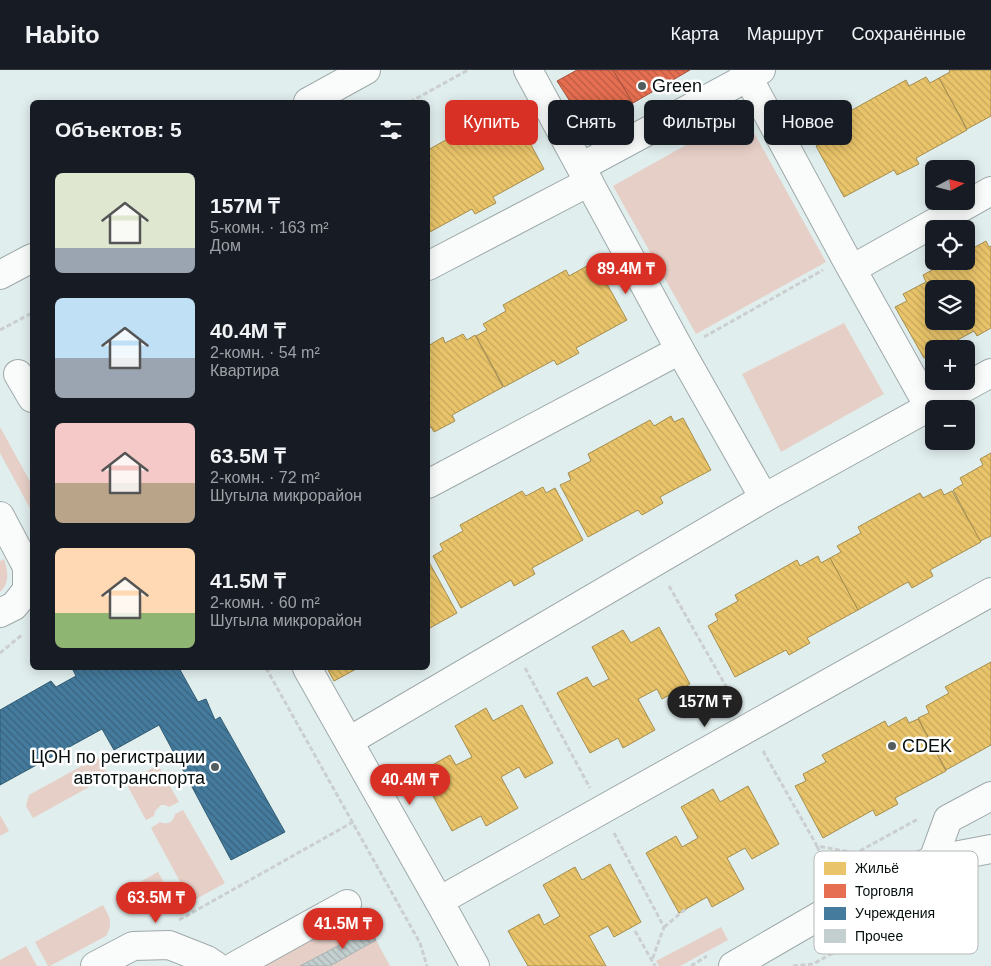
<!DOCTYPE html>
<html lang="ru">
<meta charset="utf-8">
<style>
body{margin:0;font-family:Arial,sans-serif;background:#20242c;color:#f1f3f6;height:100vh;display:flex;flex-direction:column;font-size:19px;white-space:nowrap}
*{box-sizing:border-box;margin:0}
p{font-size:16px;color:#9ea1a6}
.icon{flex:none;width:28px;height:28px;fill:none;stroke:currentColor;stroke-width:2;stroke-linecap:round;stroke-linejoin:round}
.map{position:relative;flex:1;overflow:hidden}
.drawer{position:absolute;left:30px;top:30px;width:400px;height:570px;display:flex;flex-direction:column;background:#171b24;border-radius:8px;box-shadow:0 2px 12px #0003}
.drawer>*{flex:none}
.hud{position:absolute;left:445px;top:30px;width:470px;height:45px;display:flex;gap:10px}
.needle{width:32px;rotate:83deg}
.fabs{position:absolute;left:925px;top:90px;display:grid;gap:10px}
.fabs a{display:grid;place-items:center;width:50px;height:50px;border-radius:8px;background:#171b24;box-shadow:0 2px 12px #0003;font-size:25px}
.price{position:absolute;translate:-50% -42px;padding:0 11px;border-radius:18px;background:#d93025;color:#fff;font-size:16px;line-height:32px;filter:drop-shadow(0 1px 2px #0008)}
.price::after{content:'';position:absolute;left:50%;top:30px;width:15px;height:11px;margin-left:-8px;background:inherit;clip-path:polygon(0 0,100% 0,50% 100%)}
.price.on{background:#222;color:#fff}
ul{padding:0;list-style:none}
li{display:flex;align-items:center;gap:15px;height:125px;padding:0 25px}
li span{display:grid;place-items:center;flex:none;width:140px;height:100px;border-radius:8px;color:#555}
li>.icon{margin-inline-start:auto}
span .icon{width:60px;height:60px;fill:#fffc;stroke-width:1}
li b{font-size:21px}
h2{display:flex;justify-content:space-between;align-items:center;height:60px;padding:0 25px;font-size:21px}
.pill{padding:0 18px;border-radius:8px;background:#171b24;box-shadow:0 2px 12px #0003;font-size:18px;line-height:45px}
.pill.on{background:#d93025;color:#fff}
header{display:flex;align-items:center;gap:30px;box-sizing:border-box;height:70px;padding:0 25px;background:#171b24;border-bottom:1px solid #363941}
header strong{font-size:24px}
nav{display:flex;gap:28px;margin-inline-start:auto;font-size:18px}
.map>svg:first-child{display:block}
.green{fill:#e6cfc7}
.homes{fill:url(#homes-back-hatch);stroke:#a58e4f;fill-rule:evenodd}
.shops{fill:url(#shops-back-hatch);stroke:#a4523d}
.public{fill:url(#public-back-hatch);stroke:#325b72}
.building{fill:url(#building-back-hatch);stroke:#a7b1b1}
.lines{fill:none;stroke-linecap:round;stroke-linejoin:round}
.minor-casing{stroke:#9fa9a9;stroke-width:30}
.path{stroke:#cbcfcf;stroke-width:3;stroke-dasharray:5 2.5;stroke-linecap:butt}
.minor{stroke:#fafcfc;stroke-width:28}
.poi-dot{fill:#535d5d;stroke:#fff;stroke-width:2}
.labels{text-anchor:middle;stroke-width:5;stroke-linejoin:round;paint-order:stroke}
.poi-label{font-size:18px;fill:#070f0f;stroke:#fff;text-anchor:start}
.key{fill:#fff;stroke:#b5b7b7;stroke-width:1}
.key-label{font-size:14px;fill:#070f0f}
</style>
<header>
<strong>Habito</strong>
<nav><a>Карта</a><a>Маршрут</a><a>Сохранённые</a></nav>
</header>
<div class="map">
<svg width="991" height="896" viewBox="0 0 991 896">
<defs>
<pattern id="homes-back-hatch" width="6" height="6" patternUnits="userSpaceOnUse" patternTransform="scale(1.25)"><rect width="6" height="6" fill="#e9c46a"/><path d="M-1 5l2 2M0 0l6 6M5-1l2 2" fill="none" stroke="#c6a75b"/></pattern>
<pattern id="shops-back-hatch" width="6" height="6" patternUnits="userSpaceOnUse" patternTransform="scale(1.25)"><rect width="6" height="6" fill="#e76f51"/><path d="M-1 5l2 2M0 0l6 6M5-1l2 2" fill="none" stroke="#b95a42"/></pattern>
<pattern id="public-back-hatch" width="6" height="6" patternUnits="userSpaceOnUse" patternTransform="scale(1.25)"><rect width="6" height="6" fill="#457b9d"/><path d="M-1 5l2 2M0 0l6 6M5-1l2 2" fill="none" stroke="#38637e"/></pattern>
<pattern id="building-back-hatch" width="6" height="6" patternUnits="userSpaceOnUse" patternTransform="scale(1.25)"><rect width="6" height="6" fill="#c4cfcf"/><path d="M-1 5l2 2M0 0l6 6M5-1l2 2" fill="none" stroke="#a7b1b1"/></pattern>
</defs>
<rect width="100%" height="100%" fill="#e1eeee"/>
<g class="green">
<polygon points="743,43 826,192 696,264 613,116"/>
<polygon points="844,253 884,324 781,382 742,304"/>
<polygon points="0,357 32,415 32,442 0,383"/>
<path d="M4 489C8 501 10 513 0 522V491Z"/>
<polygon points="98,687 109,706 33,748 26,736 29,725"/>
<polygon points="158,695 179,732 169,737 165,735 161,735 155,741 154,746 146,750 126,713"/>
<path d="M183 740 225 813 191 832 151 758 160 752C168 756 174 751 175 744Z"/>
<polygon points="0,745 9,761 0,766"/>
<polygon points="158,802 173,829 146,843 131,817"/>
<polygon points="354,832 370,859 300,896 240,896"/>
<path d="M103 835C109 846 114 853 106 866L50 896H48L35 872Z"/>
<polygon points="721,857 728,870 680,896 659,896 656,891"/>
<polygon points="376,870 390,896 330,896"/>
<polygon points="26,876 37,896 0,896 0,890"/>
</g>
<g class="homes">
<polygon points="949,0 991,0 991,46 967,59 939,8 950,2"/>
<polygon points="926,7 930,13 939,8 967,60 916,88 919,94 897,105 894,100 844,127 816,76 827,70 824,64 847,51 843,45 906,10 909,16"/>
<polygon points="504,46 507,52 516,47 544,99 493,127 496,133 475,144 472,139 428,163 428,80 483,49 487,55"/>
<path d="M986 171 989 177 991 176V258L977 266 974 261 941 279H934V282L924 288 895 237 907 231 903 224 926 212 923 205 949 191H966V182ZM934 219H966V251H934Z"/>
<polygon points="587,196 590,203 598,198 627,250 576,278 579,283 557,295 554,290 504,317 476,266 487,260 483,254 506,241 503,235 566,200 569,206"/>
<polygon points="463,264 467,270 475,265 503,317 452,345 455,351 434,362 431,357 428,359 428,276 443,267 445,273"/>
<polygon points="671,346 674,352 683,348 711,400 660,427 663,433 642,445 638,440 588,467 560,415 571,410 568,403 591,391 588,384 650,350 654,356"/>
<polygon points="991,383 991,466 980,471 953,420 963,414 960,408 983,395 980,389"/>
<polygon points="543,417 546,423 555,418 583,470 532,498 535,504 514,516 511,510 461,538 433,486 443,480 440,474 463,461 460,455 522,421 526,426"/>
<polygon points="941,419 944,425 952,421 981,472 930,500 933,506 912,518 908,512 858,540 830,488 841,482 837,476 861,463 858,457 920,423 923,428"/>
<polygon points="818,486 821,493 830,488 858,540 807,568 810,573 789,585 786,580 735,607 708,556 718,550 715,544 738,531 735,525 797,490 800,496"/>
<polygon points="428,492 429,492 457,543 428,559"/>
<polygon points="659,557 690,614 662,629 657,619 638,629 655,660 623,678 618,668 590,683 557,623 587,607 593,617 609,609 592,577 623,560 631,573"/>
<polygon points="991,592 991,675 946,700 918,648 929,643 926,636 949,623 945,617"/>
<polygon points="327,598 358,598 334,611"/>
<polygon points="522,635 553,693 525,708 519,697 501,707 518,738 486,756 481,746 452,761 420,702 450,685 456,695 472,687 455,656 486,638 493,651"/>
<polygon points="906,647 909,653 918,649 946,701 895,728 898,734 876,746 873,740 823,768 795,716 806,711 803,704 826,692 822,685 885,651 888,657"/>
<polygon points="748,716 779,774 752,789 745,778 727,788 744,819 712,837 707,827 679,843 646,783 676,766 682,777 698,768 681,737 713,719 720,732"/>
<polygon points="610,794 641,852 614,867 608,856 589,866 606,896 528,896 508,861 539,844 544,855 560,846 543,815 575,797 582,810"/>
</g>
<g class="shops">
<polygon points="577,0 613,0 633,33 587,58 557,11"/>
<polygon points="613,0 690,0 633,33"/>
</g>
<polygon class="public" points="72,598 179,598 198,632 206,629 215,650 220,647 285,762 231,790 159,655 114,680 102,659 0,715 0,640 51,611 56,617 76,606"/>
<polygon class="building" points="370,859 376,870 330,896 300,896"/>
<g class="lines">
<g class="minor-casing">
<g id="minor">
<polyline points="528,0 680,280 764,428"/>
<polyline points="744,0 845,187 929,337"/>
<polyline points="308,32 366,0"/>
<polyline points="581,97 761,0"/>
<polyline points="428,196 589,112"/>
<polyline points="852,199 991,121"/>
<polyline points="0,205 32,188"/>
<polyline points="18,304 32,328"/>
<polyline points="428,414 680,280"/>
<polyline points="0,446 27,497 32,499"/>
<polyline points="0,543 14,536 27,520 27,497"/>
<polyline points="307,598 439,831 475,896"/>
<polyline points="349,671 764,428 991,303"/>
<polyline points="933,790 948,749 991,726"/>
<polyline points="439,831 991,522"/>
<polyline points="95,896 133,876 169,875 207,890 216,896"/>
<polyline points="235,896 347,834"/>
<polyline points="733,896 871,816 933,790 991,779"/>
</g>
</g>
<g class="path">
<polyline points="410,32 468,0"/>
<polyline points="0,260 32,243"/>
<polyline points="704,267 823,200"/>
<polyline points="669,516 736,634"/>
<polyline points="0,583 23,564"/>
<polyline points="266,598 420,873 427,896"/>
<polyline points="525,598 590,718"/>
<polyline points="763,681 817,776 856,783"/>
<polyline points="614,763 664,857 652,890"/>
<polyline points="817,776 832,809"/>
<polyline points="846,798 856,783 918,749"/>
<polyline points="179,850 353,752"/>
<polyline points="664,857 687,838"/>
<polyline points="635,861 655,896"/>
<polyline points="691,896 707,886"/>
<polyline points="793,896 813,894 895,849 912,831 918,828"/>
</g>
<use href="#minor" class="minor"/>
</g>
<g class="poi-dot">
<circle cx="642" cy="16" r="5"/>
<circle cx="892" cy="676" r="5"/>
<circle cx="215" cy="697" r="5"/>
</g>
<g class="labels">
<g class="poi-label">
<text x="652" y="22">Green</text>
<text x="902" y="682">CDEK</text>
<text x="205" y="693" text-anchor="end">ЦОН по регистрации<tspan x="205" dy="21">автотранспорта</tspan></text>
</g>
</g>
<rect x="814" y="781" width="164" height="103" rx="8" class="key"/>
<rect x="824" y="792" width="22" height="13" fill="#e9c46a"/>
<rect x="824" y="814" width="22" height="14" fill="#e76f51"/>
<rect x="824" y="837" width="22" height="13" fill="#457b9d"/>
<rect x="824" y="859" width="22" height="14" fill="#c4cfcf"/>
<g class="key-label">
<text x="855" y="803">Жильё</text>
<text x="855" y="826">Торговля</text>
<text x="855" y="848">Учреждения</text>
<text x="855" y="871">Прочее</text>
</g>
</svg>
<div class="fabs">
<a><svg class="needle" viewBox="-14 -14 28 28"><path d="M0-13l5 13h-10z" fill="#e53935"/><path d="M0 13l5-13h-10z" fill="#9ea1a6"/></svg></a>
<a><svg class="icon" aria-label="locate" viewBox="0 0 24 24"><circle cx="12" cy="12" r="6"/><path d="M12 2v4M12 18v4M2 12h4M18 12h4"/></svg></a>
<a><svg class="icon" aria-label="layers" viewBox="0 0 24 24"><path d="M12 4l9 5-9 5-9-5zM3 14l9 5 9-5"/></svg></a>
<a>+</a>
<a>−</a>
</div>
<b class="price" style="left:626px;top:225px">89.4M ₸</b>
<b class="price on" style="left:705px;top:658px">157M ₸</b>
<b class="price" style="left:410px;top:736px">40.4M ₸</b>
<b class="price" style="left:156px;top:854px">63.5M ₸</b>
<b class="price" style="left:343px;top:880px">41.5M ₸</b>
<div class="hud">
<a class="pill on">Купить</a>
<a class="pill">Снять</a>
<a class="pill">Фильтры</a>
<a class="pill">Новое</a>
</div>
<section class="drawer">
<h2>Объектов: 5<svg class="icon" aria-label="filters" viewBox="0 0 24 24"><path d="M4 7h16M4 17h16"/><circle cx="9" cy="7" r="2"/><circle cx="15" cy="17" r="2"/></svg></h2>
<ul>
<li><span style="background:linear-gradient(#dfe7d0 75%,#9aa5b1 0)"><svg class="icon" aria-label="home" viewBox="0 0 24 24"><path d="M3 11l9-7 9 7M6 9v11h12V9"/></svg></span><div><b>157M ₸</b><p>5-комн. · 163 m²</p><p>Дом</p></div></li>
<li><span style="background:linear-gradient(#bfe0f5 60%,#9aa5b1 0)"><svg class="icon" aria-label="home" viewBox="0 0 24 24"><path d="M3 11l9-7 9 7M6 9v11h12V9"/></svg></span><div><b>40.4M ₸</b><p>2-комн. · 54 m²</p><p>Квартира</p></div></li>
<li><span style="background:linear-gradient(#f6c9c9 60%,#b9a48a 0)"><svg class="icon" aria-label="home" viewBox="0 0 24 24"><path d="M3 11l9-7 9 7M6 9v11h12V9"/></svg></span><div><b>63.5M ₸</b><p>2-комн. · 72 m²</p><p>Шугыла микрорайон</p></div></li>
<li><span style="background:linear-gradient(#ffd9b3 65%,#8fb573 0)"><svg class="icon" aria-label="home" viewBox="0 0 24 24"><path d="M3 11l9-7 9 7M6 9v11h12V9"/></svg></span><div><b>41.5M ₸</b><p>2-комн. · 60 m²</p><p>Шугыла микрорайон</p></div></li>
</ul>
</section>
</div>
